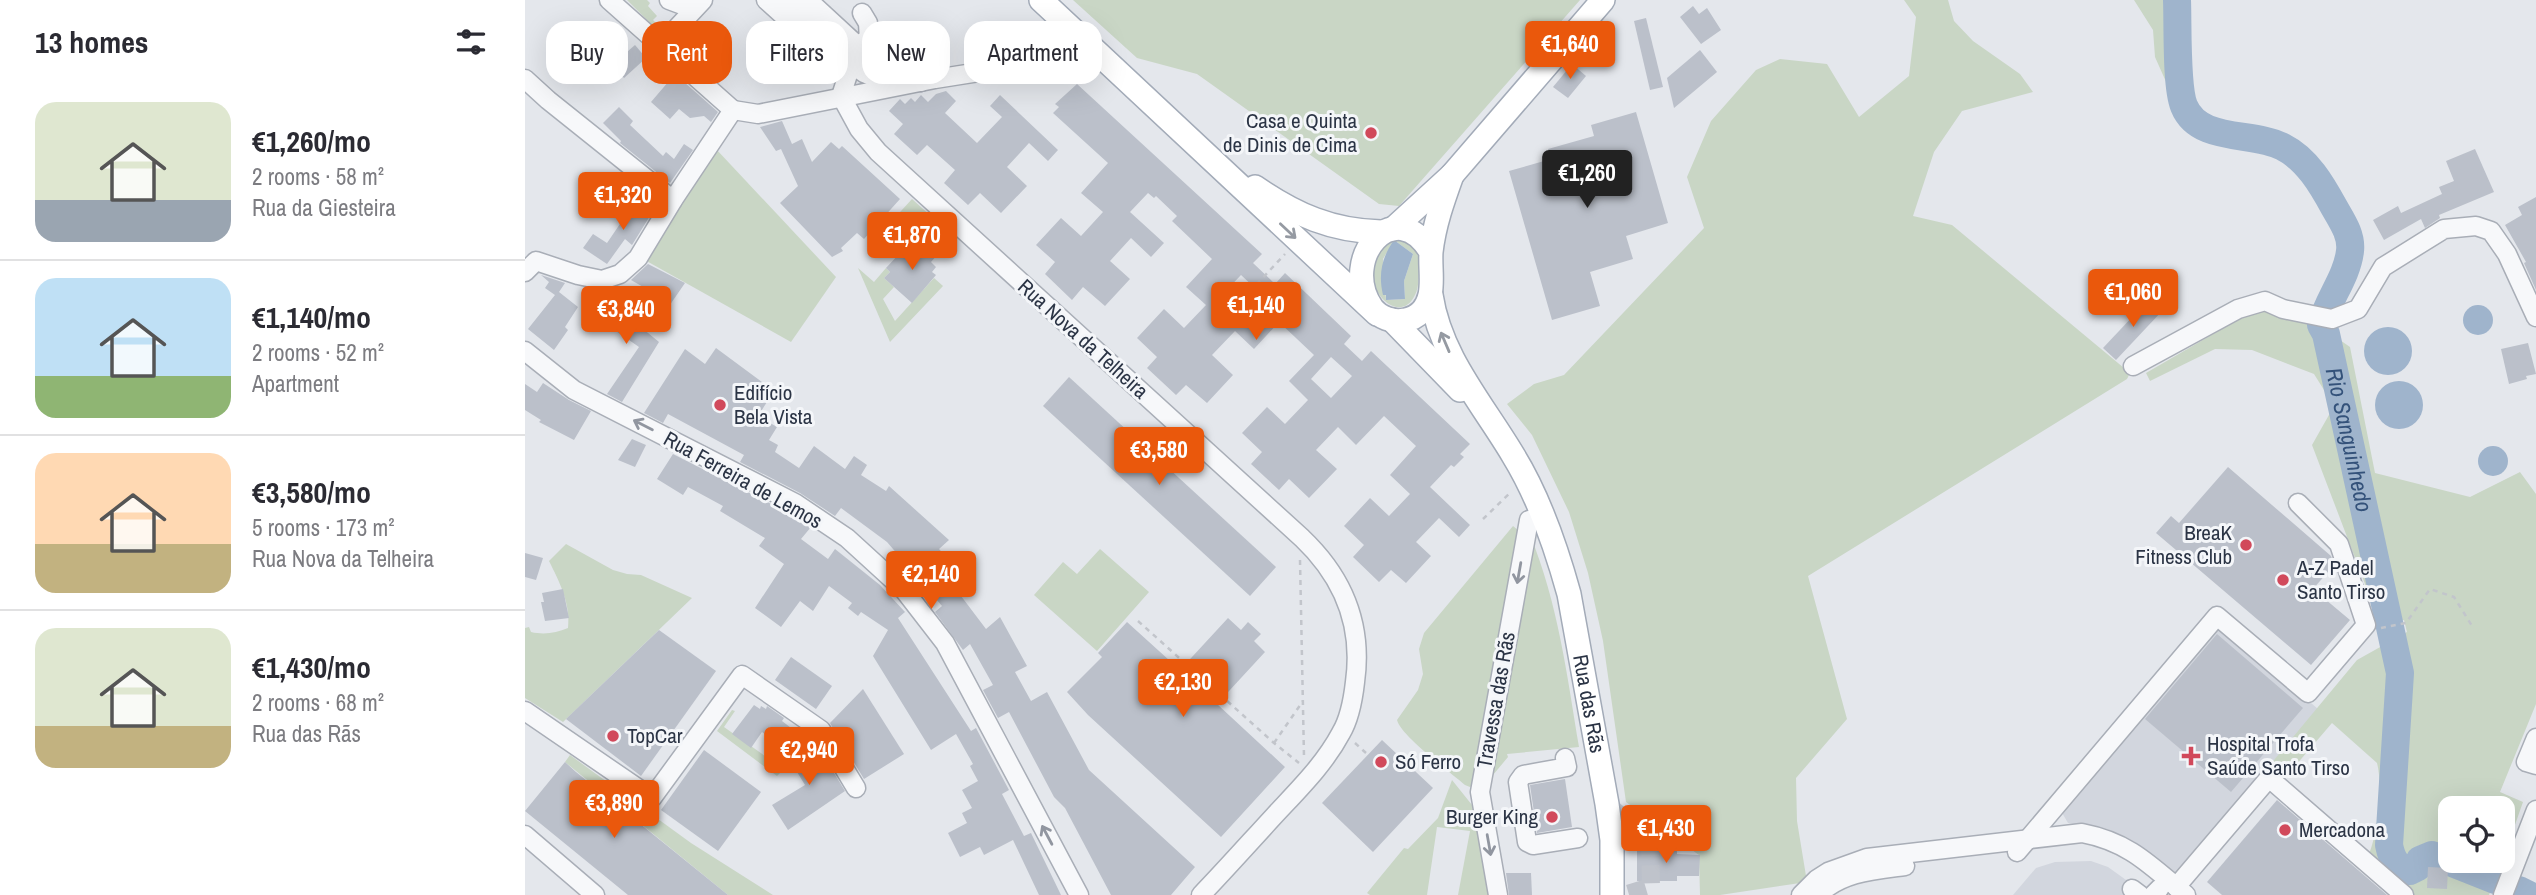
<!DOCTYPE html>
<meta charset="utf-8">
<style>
body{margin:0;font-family:"Archivo Narrow",sans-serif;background:#f7f7f7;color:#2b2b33;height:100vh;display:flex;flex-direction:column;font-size:26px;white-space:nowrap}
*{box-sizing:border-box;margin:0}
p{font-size:23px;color:#7c7c81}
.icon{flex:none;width:38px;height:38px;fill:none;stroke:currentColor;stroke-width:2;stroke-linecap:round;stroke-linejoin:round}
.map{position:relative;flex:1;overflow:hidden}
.drawer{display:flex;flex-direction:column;background:#fff;width:525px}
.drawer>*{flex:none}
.guide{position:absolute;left:21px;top:21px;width:665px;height:63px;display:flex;gap:14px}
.controls{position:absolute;left:1913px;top:796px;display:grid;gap:14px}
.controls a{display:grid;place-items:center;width:77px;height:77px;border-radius:14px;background:#fff;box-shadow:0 7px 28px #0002;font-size:35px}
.price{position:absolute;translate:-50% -60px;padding:0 16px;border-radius:7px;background:#ea580c;color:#fff;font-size:23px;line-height:46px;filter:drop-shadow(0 2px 4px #0008)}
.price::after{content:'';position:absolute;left:50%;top:42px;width:21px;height:16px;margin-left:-10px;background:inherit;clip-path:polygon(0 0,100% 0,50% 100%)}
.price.selected{background:#222;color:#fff}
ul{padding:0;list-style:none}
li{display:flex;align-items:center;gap:21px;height:175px;padding:0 35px}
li+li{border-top:2px solid #e1e1e2}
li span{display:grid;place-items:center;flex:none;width:196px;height:140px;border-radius:21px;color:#555}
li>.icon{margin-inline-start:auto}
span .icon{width:84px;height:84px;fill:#fffc;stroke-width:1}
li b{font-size:30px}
h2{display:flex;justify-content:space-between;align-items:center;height:84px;padding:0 35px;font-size:30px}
.tag{padding:0 24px;border-radius:21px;background:#fff;box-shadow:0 7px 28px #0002;font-size:24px;line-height:63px}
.tag.selected{background:#ea580c;color:#fff}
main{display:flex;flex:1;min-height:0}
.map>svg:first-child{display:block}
.built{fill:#d2d6de}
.green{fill:#c9d6c5;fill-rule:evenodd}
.water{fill:#9fb4cc}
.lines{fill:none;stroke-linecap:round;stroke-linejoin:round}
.river{stroke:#9fb4cc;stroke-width:28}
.building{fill:#bbc0ca;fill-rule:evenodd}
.minor-tunnel{stroke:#bfc3cb;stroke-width:18;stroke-dasharray:18 9;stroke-linecap:butt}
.minor-casing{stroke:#a9aeb7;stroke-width:21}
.major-casing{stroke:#a3abb8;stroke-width:26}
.path{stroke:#c2c5cb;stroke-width:2.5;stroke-dasharray:5 5;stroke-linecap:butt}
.minor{stroke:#f7f8fa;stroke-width:18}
.major{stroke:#fff;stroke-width:23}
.oneway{stroke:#959aa2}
.oneway2{stroke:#9196a0}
.poi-dot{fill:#d1495b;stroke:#f4f6f9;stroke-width:2.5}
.labels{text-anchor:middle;stroke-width:6;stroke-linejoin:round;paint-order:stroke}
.poi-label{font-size:21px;fill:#2b3445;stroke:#f4f6f9;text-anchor:start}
.street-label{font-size:21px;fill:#2b3445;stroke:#f4f6f9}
.water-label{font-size:23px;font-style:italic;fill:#34527a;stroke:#f4f6f9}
</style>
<main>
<section class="drawer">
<h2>13 homes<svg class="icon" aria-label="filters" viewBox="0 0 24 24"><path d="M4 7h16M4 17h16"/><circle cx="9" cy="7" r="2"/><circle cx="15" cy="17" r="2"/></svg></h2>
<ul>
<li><span style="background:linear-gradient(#dfe7d0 70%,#9aa5b1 0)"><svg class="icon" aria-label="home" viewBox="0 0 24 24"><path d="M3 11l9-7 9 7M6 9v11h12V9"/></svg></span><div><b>€1,260/mo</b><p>2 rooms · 58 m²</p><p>Rua da Giesteira</p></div></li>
<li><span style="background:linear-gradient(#bfe0f5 70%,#8fb573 0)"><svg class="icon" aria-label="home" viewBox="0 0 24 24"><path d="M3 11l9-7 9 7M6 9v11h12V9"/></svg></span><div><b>€1,140/mo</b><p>2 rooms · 52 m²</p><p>Apartment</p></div></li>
<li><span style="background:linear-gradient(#ffd9b3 65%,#c2b280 0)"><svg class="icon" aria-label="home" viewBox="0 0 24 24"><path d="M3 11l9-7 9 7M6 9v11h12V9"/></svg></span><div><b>€3,580/mo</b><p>5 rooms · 173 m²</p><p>Rua Nova da Telheira</p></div></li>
<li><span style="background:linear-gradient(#dfe7d0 70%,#c2b280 0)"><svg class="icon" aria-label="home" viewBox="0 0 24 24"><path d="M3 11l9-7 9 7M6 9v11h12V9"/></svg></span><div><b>€1,430/mo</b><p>2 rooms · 68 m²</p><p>Rua das Rãs</p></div></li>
</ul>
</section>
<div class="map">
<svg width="2011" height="895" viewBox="0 0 2011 895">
<rect width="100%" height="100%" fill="#e4e7ec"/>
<g class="built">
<polygon points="1692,623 1793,709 1650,876 1610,842 1582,829 1543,823 1536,811"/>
<polygon points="1566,861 1583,867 1622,895 1488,895 1511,868 1530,862"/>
</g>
<g class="green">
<polygon points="102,0 122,0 125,3 123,6 132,16 128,20 133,25 129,27"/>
<polygon points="548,0 1055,0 874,206 854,204 672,74 612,58"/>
<polygon points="1379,0 1423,0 1429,21 1448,41 1495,74 1508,92 1437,111 1409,152 1388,216 1427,225 1605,373 1602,379 1283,576 1322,719 1271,778 1272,821 1282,882 1195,895 1175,895 1174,855 1101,802 1078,641 1063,573 1044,512 1007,435 982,404 1009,384 1039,375 1179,228 1162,177 1186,121 1231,70 1255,59 1302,64 1334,117 1384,76 1391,17"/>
<polygon points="1609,0 1640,0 1650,102 1630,57 1628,30"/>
<polygon points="191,149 311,277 266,342 118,259"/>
<polygon points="387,199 429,237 418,249 396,230 375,253 355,234"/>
<path d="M870 238C883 241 894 248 894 263 893 273 895 286 890 295 874 329 831 285 853 250 857 245 865 241 870 238ZM869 240 888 254 879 281 880 299 861 300 858 259Z"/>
<polygon points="333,268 349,282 361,268 365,272 359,278 369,287 358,299 370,321 409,278 418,286 365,342"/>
<path d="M1733 308 1789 322 1825 347 1850 473 1945 497 1995 472 2011 494V704L1975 792 1998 802 1978 859V808H1925V861H1977L1964 895H1889L1871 882 1844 854C1853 832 1858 786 1852 763L1807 723 1759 779 1744 766 1832 660 1882 632 1879 620 1859 626 1853 618 1787 445 1809 406 1789 374 1727 350 1690 349 1625 381 1621 373Z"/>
<path d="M988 526 994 531 952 782 945 787 940 785C925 772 876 736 872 720L893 690 898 674 894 649 899 633Z"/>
<path d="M1005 535C1033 603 1042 675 1054 747L982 754 983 757 963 781Z"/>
<path d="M41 544 88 570 102 574 116 575 167 598 38 722 0 698V628L4 627 6 632C19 635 31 633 43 628 46 604 34 581 24 561Z"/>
<polygon points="575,549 624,592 572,651 509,595 538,562 552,574"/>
<polygon points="207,710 210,711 199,727 254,766 263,753 270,758 252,776 192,731"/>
<polygon points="45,755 166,843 248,895 203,895 40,762"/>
<polygon points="927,780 947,805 967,895 933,895 945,831 912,827 902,895 845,895 842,893 879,848 883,849 913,818"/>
</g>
<g class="water">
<path d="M869 240 888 254 879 281 880 299 861 300V295H858C853 274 857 257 869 240Z"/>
<circle cx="1953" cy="320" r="15"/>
<circle cx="1863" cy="351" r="24"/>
<circle cx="1874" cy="405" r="24"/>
<circle cx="1968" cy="461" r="15"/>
</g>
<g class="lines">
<g class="river">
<path id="s1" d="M1652 0C1653 24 1651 87 1659 106 1674 143 1728 131 1758 147 1782 159 1797 185 1809 207 1817 221 1827 235 1825 251 1822 277 1803 299 1796 325L1801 334 1875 673 1864 845C1867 860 1871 866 1885 871L1893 867 1895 860 1907 855 1970 880"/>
<polyline points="1994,890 2004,895"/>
</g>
</g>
<g class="building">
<polygon points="1168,6 1174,14 1182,8 1196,30 1176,44 1155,17"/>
<polygon points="1121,18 1138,87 1125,90 1109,21"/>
<polygon points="110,45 121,58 99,78 87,65"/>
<polygon points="1175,50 1192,72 1149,108 1142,78"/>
<polygon points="1047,64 1061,76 1043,98 1028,87"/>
<polygon points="150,74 193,112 186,122 179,116 165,118 154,109 145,119 126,102"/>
<path d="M552 84 737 254 728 263 748 282 751 283 760 273 826 336 819 344 837 361 846 351 945 444 935 454 939 457 929 467 926 465 905 487 945 525 934 537 914 518 891 542 906 556 881 583 866 570 854 582 828 557 839 545 819 526 845 498 864 516 885 494 865 475 891 446 859 416 831 445 813 427 791 450 812 469 784 498 764 479 754 490 726 464 737 452 717 433 742 407 760 424 783 400 764 381 789 355 754 322 729 349 710 331 687 355 708 375 682 403 661 385 651 395 622 368 632 357 612 338 639 309 659 328 681 305 661 287 687 259 647 221 652 216 631 196 629 198 623 193 605 212 639 243 626 257 606 238 585 261 605 279 580 306 558 287 547 300 520 274 530 262 511 245 536 218 556 236 578 212 556 193 583 163 528 113 534 107 530 104ZM716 275 746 303 725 325 695 297ZM806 357 827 376 806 398 786 379Z"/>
<polygon points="421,91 431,101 420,113 452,143 477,117 465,106 475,95 533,150 523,161 504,143 482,167 502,186 476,213 455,193 443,205 419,183 430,170 402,145 392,155 369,134 378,124 364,111 375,99 380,104 386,98 390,102 396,95 403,102 411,94"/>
<polygon points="94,107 108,121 105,125 138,156 141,152 149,159 159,144 168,150 145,183 95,143 96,141 78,123"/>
<polygon points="1111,112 1143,223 1101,236 1108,259 1065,272 1075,306 1027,320 984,171 1026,159 1023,149 1069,136 1066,125"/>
<polygon points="257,121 267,144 277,139 287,162 306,142 314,149 317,146 375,199 339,239 332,233 316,248 318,251 307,257 255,203 273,186 256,149 251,151 235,127"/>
<polygon points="1950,149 1969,192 1914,215 1915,218 1900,228 1896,219 1859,240 1848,220 1873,206 1876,213 1917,194 1914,187 1929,181 1921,161"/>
<polygon points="121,193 133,203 107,245 100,239 82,264 58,248 68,234 82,243 97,221 101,224"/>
<polygon points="2011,197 2011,290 1999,263 2001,262 1980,225 1997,215 1993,207"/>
<polygon points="397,242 412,255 406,262 411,267 407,272 411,275 387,303 359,278 365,272 361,268 375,253 382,259"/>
<polygon points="123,264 160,283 140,312 130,304 134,296 106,280"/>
<polygon points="16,275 40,283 34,292 53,307 40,327 43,330 29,350 3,329 30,295 20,288 24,282"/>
<polygon points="1625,298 1638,310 1591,360 1578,348"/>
<polygon points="78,302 106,319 134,342 97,402 82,394 114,347 84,326 80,331 62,319"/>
<polygon points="2003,343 2011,374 2001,376 2002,379 1984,384 1976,349"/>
<polygon points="191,348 249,391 233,416 252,427 244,440 253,445 250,452 274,468 289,446 320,469 329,456 342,465 336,475 361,491 364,486 424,540 414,549 444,582 433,592 461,629 475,617 502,666 490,672 506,701 522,692 564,770 670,867 646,895 586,895 540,808 529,797 484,712 473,718 458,690 468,685 445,644 438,650 410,612 417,606 362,542 316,508 310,516 275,493 215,462 219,455 143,414 138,423 119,413 160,349 180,364"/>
<polygon points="544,377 751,567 725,596 518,406"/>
<polygon points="18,383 44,400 66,411 49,440 14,422 16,420 0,410 0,384 12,392"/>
<polygon points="107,439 121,445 110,467 93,460"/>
<polygon points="148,454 264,513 286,527 276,539 303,559 310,549 355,585 380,612 373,618 446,731 451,728 484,790 477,794 499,836 506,833 536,895 514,895 488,840 459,855 455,847 435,857 423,833 442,823 437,813 447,808 437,790 453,781 445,766 448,764 431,734 406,750 348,656 363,630 336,612 333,616 323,608 327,603 304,586 288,611 275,601 256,627 230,608 259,564 234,546 240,538 195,511 198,506 163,487 158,495 132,479"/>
<polygon points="1703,467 1806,556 1809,565 1788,589 1825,620 1786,665 1631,533 1646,516 1654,523"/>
<polygon points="0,553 18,558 11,580 0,577"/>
<polygon points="38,589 44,618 20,621 16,602 19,602 17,593"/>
<polygon points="703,618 716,630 723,622 736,634 729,641 740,652 692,704 760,767 696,837 563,715 542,692 577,657 573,653 602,622 655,670"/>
<polygon points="134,630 191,671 116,776 41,719"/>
<polygon points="1692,634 1778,708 1706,792 1620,719"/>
<polygon points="266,657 307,686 291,709 250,680"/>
<polygon points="338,689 379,754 339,779 305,723"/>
<polygon points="229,705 235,709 236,706 241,709 242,706 259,718 257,721 274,734 263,751 237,732 226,748 207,734"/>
<polygon points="289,740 320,791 263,830 247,805 280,785 266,762"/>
<polygon points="857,740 908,788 848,852 797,803"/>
<polygon points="179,750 236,792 193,851 136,810"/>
<polygon points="40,762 51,772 203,895 103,895 0,811"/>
<polygon points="1040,779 1047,827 1012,833 1005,785"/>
<polygon points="1752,800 1862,895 1697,895 1682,882"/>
<polygon points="1152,849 1152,854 1175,855 1174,876 1152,876 1152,881 1112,881 1112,850"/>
<polygon points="1903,867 1923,868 1922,889 1902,888"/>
<polygon points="981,873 1006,873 1007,895 984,895"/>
</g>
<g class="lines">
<polyline class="minor-tunnel" points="1082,804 1125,841 1126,887 1099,895"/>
<g class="minor-casing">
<g id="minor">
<polyline points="84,0 208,110"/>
<polyline points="144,0 160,6"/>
<polyline points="241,0 322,73"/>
<polyline points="263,0 328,59 316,96"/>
<polyline points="283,0 333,46"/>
<polyline points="337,13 343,23 344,41"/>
<polyline points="135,46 178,0"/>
<path d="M361 49C371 76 339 87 328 59 340 20 363 52 378 66 383 72 390 77 396 82"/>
<polyline points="0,79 23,100 148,200"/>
<path d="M316 96 334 129 353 152 777 538C819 578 838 625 830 682 828 700 825 718 816 733 799 765 773 790 749 816 725 842 701 869 676 895"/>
<polyline points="208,110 233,114 410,79 575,53"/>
<polyline points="0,272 11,261 53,275 77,280 95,274 113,258 148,200 208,110"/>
<polyline points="0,351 49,390 270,503 322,538 379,590 420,643 554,895"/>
<polyline points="1608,366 1713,309 1740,301 1758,309 1807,319 1833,309 1858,267 1919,229 1951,226 1966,231 1982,254 2011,317"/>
<polyline points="0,711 127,798 217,675 296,730 331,788"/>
<polyline points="2011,738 2001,762 2011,765"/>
<polyline points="1040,758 1042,767 998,775 993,782 1002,842 1008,845 1053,838"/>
<polyline points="0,835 70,895"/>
<polyline points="1492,852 1692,616 1783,693 1841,625 1814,544 1773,503"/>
<polyline points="1651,887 1744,778 1879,895"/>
<polyline points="1607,889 1615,895"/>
<polyline points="973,895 955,792 1004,520 1017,516"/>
<path d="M1276 895 1292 879 1303 872 1342 858 1557 833C1604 842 1625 865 1661 895"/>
<path d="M1293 895C1317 872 1349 870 1380 866"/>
<polyline points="1628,895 1635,888"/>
<polyline points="1978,895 2011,810"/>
</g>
</g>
<g class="major-casing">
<g id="major">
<polyline points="516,0 852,314"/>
<path d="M730 187C771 215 807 231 856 232"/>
<polyline points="868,229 927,175 1078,0"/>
<path d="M906 252C870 192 813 259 847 308 854 317 868 323 880 320 893 318 902 308 905 295 908 282 905 266 906 252 909 225 918 200 927 175"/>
<path id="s2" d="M906 295C915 356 957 403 988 455 1014 497 1031 547 1044 594L1082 804 1087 840V895"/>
<polyline points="867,320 935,390"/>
</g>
</g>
<g class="path">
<polyline points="362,242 378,238 389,230 395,231"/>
<polyline points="718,299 760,254"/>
<polyline points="958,519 986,492"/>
<polyline points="775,560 779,757"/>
<polyline points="613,621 749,743 774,763"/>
<polyline points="1856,628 1881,623 1905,589 1929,597 1947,626"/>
<polyline points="749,743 778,701"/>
<polyline points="830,743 841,753"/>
</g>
<use href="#minor" class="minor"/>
<use href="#major" class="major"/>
</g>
<defs><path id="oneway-shaft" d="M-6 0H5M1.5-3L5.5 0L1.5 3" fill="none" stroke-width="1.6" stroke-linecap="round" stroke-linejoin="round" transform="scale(1.75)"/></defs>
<g class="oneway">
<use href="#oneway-shaft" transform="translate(763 231) rotate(43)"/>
<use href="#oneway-shaft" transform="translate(920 342) rotate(-113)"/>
</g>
<g class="oneway2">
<use href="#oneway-shaft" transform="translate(118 425) rotate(-153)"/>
<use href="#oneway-shaft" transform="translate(994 573) rotate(100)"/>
<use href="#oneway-shaft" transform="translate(522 835) rotate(-118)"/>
<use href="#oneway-shaft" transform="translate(964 845) rotate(80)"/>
</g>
<g class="poi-dot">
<circle cx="846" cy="133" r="7"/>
<circle cx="195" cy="405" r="7"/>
<circle cx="1721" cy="545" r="7"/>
<circle cx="1758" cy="580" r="7"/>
<circle cx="88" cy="736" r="7"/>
<path d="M1662.5 745.5h7v7h7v7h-7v7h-7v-7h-7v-7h7z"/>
<circle cx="856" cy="762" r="7"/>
<circle cx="1027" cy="817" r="7"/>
<circle cx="1760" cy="830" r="7"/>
</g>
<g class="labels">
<g class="poi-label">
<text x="832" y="128" text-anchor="end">Casa e Quinta<tspan x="832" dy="24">de Dinis de Cima</tspan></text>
<text x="209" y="400">Edifício<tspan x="209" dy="24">Bela Vista</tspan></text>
<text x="1707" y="540" text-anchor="end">BreaK<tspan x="1707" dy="24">Fitness Club</tspan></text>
<text x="1772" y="575">A-Z Padel<tspan x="1772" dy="24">Santo Tirso</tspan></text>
<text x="102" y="743">TopCar</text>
<text x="1682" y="751">Hospital Trofa<tspan x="1682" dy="24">Saúde Santo Tirso</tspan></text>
<text x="870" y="769">Só Ferro</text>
<text x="1013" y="824" text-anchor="end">Burger King</text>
<text x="1774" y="837">Mercadona</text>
</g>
<g class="street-label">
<text transform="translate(558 339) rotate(42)" y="7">Rua Nova da Telheira</text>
<text transform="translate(218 480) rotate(29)" y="7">Rua Ferreira de Lemos</text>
<text transform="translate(971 700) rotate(-80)" y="7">Travessa das Rãs</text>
<text dy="7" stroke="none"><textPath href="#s2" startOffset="443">Rua das Rãs</textPath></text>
</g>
<g class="water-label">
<text dy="8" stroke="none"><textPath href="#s1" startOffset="544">Rio Sanguinhedo</textPath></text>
</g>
</g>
</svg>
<div class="controls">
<a><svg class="icon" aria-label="locate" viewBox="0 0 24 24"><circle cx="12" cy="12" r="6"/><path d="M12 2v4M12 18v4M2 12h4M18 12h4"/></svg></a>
</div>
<b class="price" style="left:1045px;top:81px">€1,640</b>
<b class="price selected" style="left:1062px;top:210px">€1,260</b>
<b class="price" style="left:98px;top:232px">€1,320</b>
<b class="price" style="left:387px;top:272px">€1,870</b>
<b class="price" style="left:1608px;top:329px">€1,060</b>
<b class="price" style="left:731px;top:342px">€1,140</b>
<b class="price" style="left:101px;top:346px">€3,840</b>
<b class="price" style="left:634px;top:487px">€3,580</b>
<b class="price" style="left:406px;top:611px">€2,140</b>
<b class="price" style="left:658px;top:719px">€2,130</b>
<b class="price" style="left:284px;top:787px">€2,940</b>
<b class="price" style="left:89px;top:840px">€3,890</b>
<b class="price" style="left:1141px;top:865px">€1,430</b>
<div class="guide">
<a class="tag">Buy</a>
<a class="tag selected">Rent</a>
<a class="tag">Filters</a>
<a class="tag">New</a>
<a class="tag">Apartment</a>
</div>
</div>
</main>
